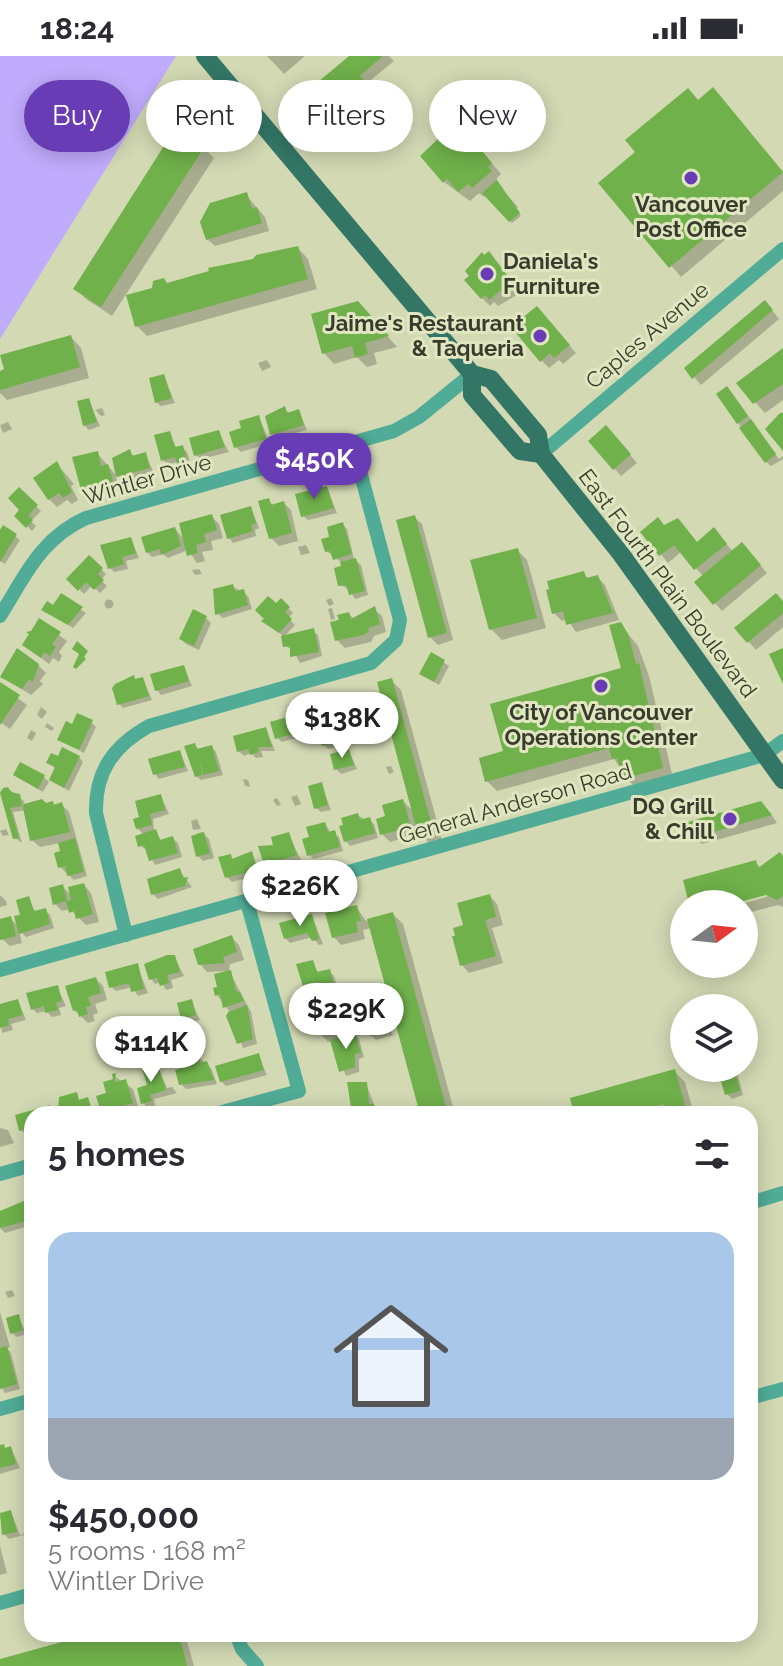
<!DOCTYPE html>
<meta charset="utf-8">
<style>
body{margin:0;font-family:Raleway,sans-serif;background:#f2f2f3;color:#2b2b33;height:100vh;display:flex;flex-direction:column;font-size:30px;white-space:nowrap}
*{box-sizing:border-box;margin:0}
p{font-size:26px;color:#7c7c81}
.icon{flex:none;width:44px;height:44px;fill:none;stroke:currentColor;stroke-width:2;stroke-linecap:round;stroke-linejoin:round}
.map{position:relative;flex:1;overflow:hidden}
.drawer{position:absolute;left:24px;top:1050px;width:734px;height:536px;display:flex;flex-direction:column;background:#fff;border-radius:24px;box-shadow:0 4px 20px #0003}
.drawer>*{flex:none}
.hud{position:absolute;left:24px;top:24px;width:736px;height:72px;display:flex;gap:16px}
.needle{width:52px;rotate:75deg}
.controls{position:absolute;left:670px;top:834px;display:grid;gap:16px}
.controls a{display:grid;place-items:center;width:88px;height:88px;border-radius:50%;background:#fff;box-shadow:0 4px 20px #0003;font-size:40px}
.price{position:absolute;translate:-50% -68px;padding:0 18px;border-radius:28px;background:#fff;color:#222;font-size:26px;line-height:52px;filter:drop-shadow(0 2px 4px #0008)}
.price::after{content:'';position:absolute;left:50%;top:48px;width:24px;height:18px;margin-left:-12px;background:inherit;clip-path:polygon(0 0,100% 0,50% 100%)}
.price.selected{background:#683cb4;color:#fff}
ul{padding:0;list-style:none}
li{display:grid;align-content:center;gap:16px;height:424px;padding:0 24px}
li span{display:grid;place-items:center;height:248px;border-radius:24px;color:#555}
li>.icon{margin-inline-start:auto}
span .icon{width:144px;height:144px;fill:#fffc;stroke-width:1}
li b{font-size:34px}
h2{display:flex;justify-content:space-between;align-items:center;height:96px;padding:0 24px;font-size:34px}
.chip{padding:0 28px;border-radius:36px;background:#fff;box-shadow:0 4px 20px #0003;font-size:28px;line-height:72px}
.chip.selected{background:#683cb4;color:#fff}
.status{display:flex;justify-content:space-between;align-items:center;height:56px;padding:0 40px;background:#fff;direction:ltr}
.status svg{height:22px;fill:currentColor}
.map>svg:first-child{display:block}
.green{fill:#c0acfc}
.shadow{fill:#0003}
.building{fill:#70b14b}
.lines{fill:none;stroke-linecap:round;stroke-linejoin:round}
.minor{stroke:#50ac96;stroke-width:14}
.major{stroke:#347666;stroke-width:18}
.poi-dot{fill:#683cb4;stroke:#dfe6c0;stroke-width:3}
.labels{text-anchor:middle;stroke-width:6;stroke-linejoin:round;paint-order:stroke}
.poi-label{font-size:22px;font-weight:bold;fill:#393c2d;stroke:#dfe6c0}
.street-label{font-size:22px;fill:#393c2d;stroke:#dfe6c0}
</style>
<div class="status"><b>18:24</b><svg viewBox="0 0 49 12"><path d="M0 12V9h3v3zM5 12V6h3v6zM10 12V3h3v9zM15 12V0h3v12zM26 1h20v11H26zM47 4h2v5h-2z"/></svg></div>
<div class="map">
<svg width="783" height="1610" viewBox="0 0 783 1610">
<rect width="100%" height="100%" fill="#d2d9b3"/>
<polygon class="green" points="0,0 176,0 0,283"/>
<g class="shadow">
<polygon points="267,0 305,0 284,18"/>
<polygon points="352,0 389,0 394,5 366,28 370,34 339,60 315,32"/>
<polygon points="723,44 783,116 783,135 681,221 601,128 699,45"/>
<polygon points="467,78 501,118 497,122 498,129 518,151 516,153 521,160 512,167 486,139 484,141 479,137 470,145 444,126"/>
<polygon points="203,91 214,102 112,260 86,243 75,232"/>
<polygon points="246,139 265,161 269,175 215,190 207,183"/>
<polygon points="298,192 308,203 317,233 147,280 137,270 168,229"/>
<polygon points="496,205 520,237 498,250 494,246 490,250 482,242"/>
<polygon points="772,254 779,263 701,329 694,321"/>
<polygon points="368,258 397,291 374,297 377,308 367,311 357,301 334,308 324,297"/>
<polygon points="544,260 576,297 563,308 559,304 549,312 541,304"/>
<polygon points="71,281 81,292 89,322 7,344 0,337 0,317"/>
<polygon points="783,293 783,344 765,357 738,327 759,310 762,313"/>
<polygon points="267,304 271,311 262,315 258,307"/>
<polygon points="163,320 175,347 161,350 156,346"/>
<polygon points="732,337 779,403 783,400 783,403 771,410 766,406 738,367"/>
<polygon points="88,344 100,370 89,374 84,369"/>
<polygon points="102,352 105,359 101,360 95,354"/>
<polygon points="285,353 290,358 299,355 307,374 277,382 273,378"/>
<polygon points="259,361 270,387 241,396 236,391 244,374"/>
<polygon points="8,366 12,373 3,377 0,369"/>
<polygon points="169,377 177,393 182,391 187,396 191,409 183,412 177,406 168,409 163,404"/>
<polygon points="219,378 229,396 201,403 196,399"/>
<polygon points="614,380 637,407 621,420 614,412"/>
<polygon points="129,395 135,401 145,398 154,417 124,425 119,420 122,397"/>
<polygon points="97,397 115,418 119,433 90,441 82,433"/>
<polygon points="57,408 74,428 71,430 78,444 72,448 67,444 57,451 49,443"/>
<polygon points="327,432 337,457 308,464 303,460"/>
<polygon points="19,434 41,455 31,465 36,470 32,475 17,460 22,454"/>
<polygon points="268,444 274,450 284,447 291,454 298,485 279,490 271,482"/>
<polygon points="251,452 259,472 255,474 256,480 233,487 229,482"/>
<polygon points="212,461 219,468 223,482 211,485 213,494 202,496 205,505 197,507 188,494 168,502 163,498 152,501 147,496 175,473 185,484"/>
<polygon points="414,461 422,468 453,584 438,589 430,581"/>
<polygon points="342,468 347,473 354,503 361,509 368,539 355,543 349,533 340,529 342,507 327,495"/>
<polygon points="665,471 698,488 721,481 733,496 749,496 767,517 722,555 697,526 704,521 681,496 668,507 643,476"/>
<polygon points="0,478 15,480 20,484 5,508 0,505"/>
<polygon points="131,483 139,502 126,505 128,513 114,516 110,512"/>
<polygon points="306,489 310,497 301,499 298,491"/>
<polygon points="517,494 527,504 546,572 502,584 491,573"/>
<polygon points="89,502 106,518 101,524 107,530 100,537 92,529 84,538 69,523"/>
<polygon points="199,513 202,518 195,519 192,514"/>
<polygon points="584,518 590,524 598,522 605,529 619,564 576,576 567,563 562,565 554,557"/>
<polygon points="232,530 248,540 252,553 223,562 218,558"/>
<polygon points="61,540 86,557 73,572 44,554 53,551"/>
<polygon points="331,542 334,548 329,550 326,544"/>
<circle cx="109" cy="548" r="4.5"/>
<polygon points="281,545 293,557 288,562 295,569 283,582 313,575 318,579 322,600 300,607 293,594 285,590 282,579 264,565"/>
<polygon points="783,546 783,571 756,594 737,572"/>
<polygon points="332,552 335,563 331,564 328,553"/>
<polygon points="374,553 382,560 386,576 374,580 371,586 345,592 337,584 332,567 349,558 354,563"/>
<polygon points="206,562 211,567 199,594 186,588 181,583"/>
<polygon points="40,565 67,585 59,596 62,600 59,606 53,602 49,608 24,589"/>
<polygon points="620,568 638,590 649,620 673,722 635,732 614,703 497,735 487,725 506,697 623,614"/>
<polygon points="432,599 449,610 439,629 422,618"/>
<polygon points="38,609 46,617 40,625 43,628 31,639 1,620"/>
<polygon points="184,611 192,630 161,639 157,634"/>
<polygon points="143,623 152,644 123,652 119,648 137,625"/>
<polygon points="391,624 401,634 442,784 430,788 420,777 390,786 382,778 387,762 403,745 415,757 387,656 354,667 349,662 375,639 385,649"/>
<polygon points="0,629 27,649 10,673 0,666"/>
<polygon points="41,651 47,656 42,663 37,659"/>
<polygon points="336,653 345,672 337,674 341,690 328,693 324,689 330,662"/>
<polygon points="301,659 310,678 282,686 277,682"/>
<polygon points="91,666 96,671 84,697 59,683 73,671"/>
<polygon points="47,667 54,672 52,675 45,671"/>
<polygon points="266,673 275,695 261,695 263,701 256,702 251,697 244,700 239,695"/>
<polygon points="31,674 36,677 32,685 27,682"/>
<polygon points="194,689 200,694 212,691 216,696 223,719 201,724 196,720"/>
<polygon points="349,695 357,713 341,718 336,713"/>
<polygon points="180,696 188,715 159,723 155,718"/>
<polygon points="79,701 83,706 69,735 51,724 56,713 48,706"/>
<polygon points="391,710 394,716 389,718 386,711"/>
<polygon points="15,719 44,721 49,726 43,736"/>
<polygon points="243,723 248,724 250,731 245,730"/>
<polygon points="321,728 331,754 321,756 316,752"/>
<polygon points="10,734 24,745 25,750 61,748 69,756 87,820 74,824 60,811 60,787 40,791 32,784 27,754 13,756 22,787 15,782 3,737"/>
<polygon points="297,739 301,748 295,750 291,741"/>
<polygon points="161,740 169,758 153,763 154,774 162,786 173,783 178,787 182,801 155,809 147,794 140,790 144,779 137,772"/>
<polygon points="277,742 281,749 277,750 273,744"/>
<polygon points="769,755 777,767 702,788 695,781"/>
<polygon points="357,759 374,768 378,782 350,790 346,785"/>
<polygon points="197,763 201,773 193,774 191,765"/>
<polygon points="325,768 331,777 339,781 343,795 314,803 309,799"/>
<polygon points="6,773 9,779 3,780 0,775"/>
<polygon points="202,776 209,783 214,802 203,805 198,800 196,778"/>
<polygon points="288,778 301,804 270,812 265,808"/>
<polygon points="252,797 261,818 232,826 227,821 230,800 234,804"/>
<polygon points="783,802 783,851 778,849 744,858 744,848 741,848 776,838 775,835 726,848 692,848 756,807 761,812"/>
<polygon points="179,814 192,831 158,843 153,838"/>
<polygon points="84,829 91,837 99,866 86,869 70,853 62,855 55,848 62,830 72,840"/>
<polygon points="0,839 6,845 7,849 0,851"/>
<polygon points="490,840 497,848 503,869 492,872 503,907 469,917 462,909 466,870"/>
<polygon points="28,842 36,857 45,854 50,859 54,872 26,881 19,874 22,887 10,890 0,881 0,864 10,862 20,872"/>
<polygon points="357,852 366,865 393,858 403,868 455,1058 422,1058 371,872 363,874 365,883 341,889 334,881"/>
<polygon points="312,860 323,888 319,889 312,881 290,887 285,882"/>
<polygon points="232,882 239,889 244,904 230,908 229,915 251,956 257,988 243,992 230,956 217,939 226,915 207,916 200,908"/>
<polygon points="175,902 184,920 171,924 173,932 166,934 161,926 155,928 151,923"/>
<polygon points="312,906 319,918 329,915 334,920 338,933 312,944 308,939"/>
<polygon points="137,909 148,937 138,940 132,931 116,935 111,931"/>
<polygon points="96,923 103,930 107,944 95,948 98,957 93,959 95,965 88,967 74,954"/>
<polygon points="57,931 66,950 59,952 61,959 52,961 46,955 37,957 33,953"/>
<polygon points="329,942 337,950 346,948 353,955 358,972 344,976 345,981 354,978 359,983 364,1001 359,1003 359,1016 346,1020 332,984 328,986 321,978"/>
<polygon points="18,945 26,964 11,968 13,974 2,977 0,950"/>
<polygon points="191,945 200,964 188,967 183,962"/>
<polygon points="386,966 393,979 376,984 371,979"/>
<polygon points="118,986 121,994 112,997 109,988"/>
<polygon points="197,1000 211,1012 217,1028 186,1033 181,1028"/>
<polygon points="258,1000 267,1019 226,1030 221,1025"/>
<polygon points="158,1011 167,1032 172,1031 177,1037 154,1043 155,1050 148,1052 143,1047"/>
<polygon points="719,1012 736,1012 743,1039 732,1043 727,1038"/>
<polygon points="675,1016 685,1026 694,1058 576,1058"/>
<polygon points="114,1020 133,1033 139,1054 127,1058 103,1055 108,1038 105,1027 116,1024"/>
<polygon points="366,1028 378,1058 354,1058"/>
<polygon points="49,1051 55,1058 32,1058 32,1078 26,1079 21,1074 17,1060"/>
<polygon points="0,1072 8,1074 14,1087 0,1091"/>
<polygon points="25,1146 30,1151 32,1169 5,1177 0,1172 0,1157"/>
<polygon points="750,1196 756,1215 750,1217"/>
<polygon points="12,1234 15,1240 8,1242 5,1236"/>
<polygon points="0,1256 10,1291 7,1292 11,1297 20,1333 5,1337 0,1329"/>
<polygon points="18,1261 27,1278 17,1281 12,1277"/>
<polygon points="11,1392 20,1412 0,1418 0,1396"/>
<polygon points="11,1456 20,1479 32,1474 32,1496 24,1479 9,1483 4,1478 0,1459"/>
<polygon points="0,1490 7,1517 0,1519"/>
<polygon points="98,1578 185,1578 194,1610 0,1610 0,1605"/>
</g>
<g class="building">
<polygon points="349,0 383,0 360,20 364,25 330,53 312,31"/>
<polygon points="713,31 783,116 669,212 598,127 635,96 625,84 688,32 698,44"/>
<polygon points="457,65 492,107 488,111 492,115 472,132 468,128 458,136 447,123 443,127 420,100"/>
<polygon points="176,71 205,90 101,251 73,233"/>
<polygon points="497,124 520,157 509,166 482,137"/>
<polygon points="247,136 252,153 257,151 262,167 206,184 200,166 210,147"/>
<polygon points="298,190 308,223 135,271 126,239 152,232 153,225 164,222 167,227 209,215 208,212 253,203 256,199"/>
<polygon points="489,195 514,229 504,238 501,234 489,244 486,239 481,243 464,224 469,220 465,215 482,196 484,199"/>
<polygon points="765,244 773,254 692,323 684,312"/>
<polygon points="358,245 389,280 365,287 368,298 355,302 352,290 322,298 311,258"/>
<polygon points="537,250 570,289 554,302 550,297 540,306 511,271"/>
<polygon points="71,279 80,311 0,334 0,315 4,313 0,299"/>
<polygon points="783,292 783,328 753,348 736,327"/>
<polygon points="164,318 172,342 155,347 149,322"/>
<polygon points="727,330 748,360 737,368 716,338"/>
<polygon points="89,342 97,366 83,370 77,345"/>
<polygon points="285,350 287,357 299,353 304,369 270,379 265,360"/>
<polygon points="780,357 783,357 783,395 765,373"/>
<polygon points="259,359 266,383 234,392 229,376 241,372 239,365"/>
<polygon points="751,363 776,398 765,407 739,372"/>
<polygon points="606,369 631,398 613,414 588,385"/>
<polygon points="219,374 225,391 194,400 189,382"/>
<polygon points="170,375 175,391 183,389 187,405 177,408 175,401 161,405 154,379"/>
<polygon points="130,393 132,400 146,396 150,412 116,421 112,402"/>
<polygon points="98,395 101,410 108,408 113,426 81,434 72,401"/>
<polygon points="57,405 72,436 63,442 59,437 48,444 33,422"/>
<polygon points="327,430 334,452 301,461 295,438"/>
<polygon points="19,431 38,449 28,459 33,464 26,472 14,460 19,454 8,442"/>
<polygon points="269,442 271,449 284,445 292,477 269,483 258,445"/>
<polygon points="251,450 256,467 251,469 253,475 227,483 220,459"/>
<polygon points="212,458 217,474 204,478 206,486 196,489 198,497 187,500 179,467"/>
<polygon points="415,459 447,577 428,582 396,464"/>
<polygon points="658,461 664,469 678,462 697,486 714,471 727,488 694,514 674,489 659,500 640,476"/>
<polygon points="343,466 352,498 333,504 330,495 325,496 321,483 329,481 327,471"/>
<polygon points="3,469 17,478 0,506 0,474"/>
<polygon points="175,471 181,490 161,499 160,493 146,497 141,481"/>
<polygon points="131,481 136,497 122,501 124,508 108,513 100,489"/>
<polygon points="742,486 761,509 713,549 694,526"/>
<polygon points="518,492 537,562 489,574 470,504"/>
<polygon points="89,499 103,512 98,518 104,524 94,534 86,526 78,535 66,523"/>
<polygon points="356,502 365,535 349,539 346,529 338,530 334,512 341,510 340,506"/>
<polygon points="584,515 586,522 598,519 613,557 566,569 563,555 552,558 546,534 549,533 547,525"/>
<polygon points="233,528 235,535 244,533 248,549 215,559 213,533"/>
<polygon points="61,537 83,551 68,569 41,554 47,545 53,549"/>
<polygon points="776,537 783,545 783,557 747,587 734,572"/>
<polygon points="268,540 276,547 281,542 290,551 285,556 292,563 279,577 261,565 264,563 255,554"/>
<polygon points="375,550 380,568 368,572 369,576 363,579 335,585 330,566 339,564 337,559 349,556 351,563"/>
<polygon points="193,553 207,560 194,590 179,583"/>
<polygon points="39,562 61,576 52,588 56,591 50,600 44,596 41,602 22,589 29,578 26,576 31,575"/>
<polygon points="621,566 628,578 636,608 639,607 663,712 623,723 617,702 612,703 609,692 485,726 479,702 503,695 490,648 621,612 609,569"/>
<polygon points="314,572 319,596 290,601 290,590 283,591 281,580"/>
<polygon points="77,585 88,595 84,601 86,603 76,613 73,611 79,598 72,593"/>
<polygon points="17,592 39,608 33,626 29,623 22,633 0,621"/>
<polygon points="783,592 783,628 769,598"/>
<polygon points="431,596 445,604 434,626 419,618"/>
<polygon points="184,609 189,625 155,635 150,618"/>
<polygon points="134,619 135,623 143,621 149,640 117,649 112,632 115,628"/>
<polygon points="392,622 433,774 418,778 377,626"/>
<polygon points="0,626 20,639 0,669"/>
<polygon points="376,637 380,653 347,663 343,646"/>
<polygon points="337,651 342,667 333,669 338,685 322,690 315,664 328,660 326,654"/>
<polygon points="77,657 93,664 79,694 57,684 66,665 72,668"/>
<polygon points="301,657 306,674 275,683 270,666"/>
<polygon points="266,671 272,691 258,691 259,696 250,699 248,693 237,696 233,680"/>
<polygon points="195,687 197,693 212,689 219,715 203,719 199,703 202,719 195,721 184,690"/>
<polygon points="62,691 80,700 64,732 49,724 55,711 46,707 51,697 58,700"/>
<polygon points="349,693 354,709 334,714 330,698"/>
<polygon points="180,694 185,711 153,719 148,703"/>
<polygon points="20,706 45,719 38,733 13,719"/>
<polygon points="322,726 328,749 314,753 308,730"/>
<polygon points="8,731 11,736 20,738 22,750 10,752 19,782 13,783 0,737 3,732"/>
<polygon points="161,738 165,754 150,758 152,769 136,773 133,763 139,761 135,745"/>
<polygon points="42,743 46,747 53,745 54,749 62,746 70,776 30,785 23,752 24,748"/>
<polygon points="403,743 411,771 380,779 376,763 385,760 382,749"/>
<polygon points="761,745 772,759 693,782 688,766"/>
<polygon points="358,757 360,764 370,761 375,777 344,786 339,770 343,769 341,762"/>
<polygon points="325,766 328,776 335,774 340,791 307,800 302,783 309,781 306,771"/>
<polygon points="156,773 160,784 173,780 178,797 149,805 144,789 138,791 135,780"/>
<polygon points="204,776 210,797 196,801 191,780"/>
<polygon points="289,776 297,799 264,809 258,790 273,789 271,781"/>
<polygon points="75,782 84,816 67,820 65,810 58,812 54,797 60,795 58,787"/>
<polygon points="252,795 257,814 225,822 218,801 231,798 232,803"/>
<polygon points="780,796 783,800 783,840 777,844 766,839 733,848 689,848 683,824 756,804 758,812"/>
<polygon points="180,812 183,822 188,821 185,830 151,839 147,823"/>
<polygon points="84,827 93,858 76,863 74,855 69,857 66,845 53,849 49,832 63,828 67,845 71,844 68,831"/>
<polygon points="490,838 496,861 485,864 496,900 460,910 452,880 455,880 453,872 463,869 457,847"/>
<polygon points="29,840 34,855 46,852 50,868 19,878 14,860 20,859 16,844"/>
<polygon points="357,849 361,865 356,866 358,876 332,882 325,857"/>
<polygon points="393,856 448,1058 420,1058 367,863"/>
<polygon points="312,858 319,883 312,885 307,877 284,883 279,867"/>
<polygon points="11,860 16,880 0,884 0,863"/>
<polygon points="232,879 237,896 223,901 225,907 198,909 193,893"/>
<polygon points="167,899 175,899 180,916 167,919 169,927 160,930 157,922 149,924 144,908"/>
<polygon points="313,904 317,916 330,913 334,929 306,940 296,908"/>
<polygon points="138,907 144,933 131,936 129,927 109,932 105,916"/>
<polygon points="231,914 236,935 240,936 244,945 223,952 220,938 215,940 213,932 217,931 214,918"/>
<polygon points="96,921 101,937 88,941 91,950 86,951 88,958 79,961 77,954 73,955 65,930"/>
<polygon points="58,929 62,945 56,947 58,954 45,957 44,950 31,954 26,937"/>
<polygon points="330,940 332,950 346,946 351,964 338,968 339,973 319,979 313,944"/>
<polygon points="18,943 23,959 8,963 9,969 0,972 0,948"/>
<polygon points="192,943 196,959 181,963 177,947"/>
<polygon points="247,949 253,983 237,988 226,960 228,956"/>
<polygon points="386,963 389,975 370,980 367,968"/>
<polygon points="355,976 361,997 355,998 355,1011 339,1016 330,984"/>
<polygon points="259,997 264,1014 220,1026 215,1010"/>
<polygon points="197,998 200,1007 207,1005 214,1024 179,1029 175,1014 185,1011 183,1002"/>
<polygon points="158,1009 166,1034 150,1039 152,1045 141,1048 137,1032 147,1029 142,1013"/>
<polygon points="717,1012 734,1012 740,1035 725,1039"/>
<polygon points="675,1013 687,1057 667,1058 664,1048 626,1058 574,1058 570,1042"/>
<polygon points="116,1017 115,1026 126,1023 133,1047 101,1056 96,1040 106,1037 103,1026 113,1023 112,1018"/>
<polygon points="347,1026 367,1026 369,1048 374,1048 375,1058 352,1058"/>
<polygon points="77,1036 79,1044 88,1041 93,1058 58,1058 59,1041"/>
<polygon points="50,1049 52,1058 32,1058 32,1072 19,1075 15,1059"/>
<polygon points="26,1144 30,1164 0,1172 0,1155"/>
<polygon points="19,1258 23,1274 10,1278 6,1262"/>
<polygon points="7,1290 17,1328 0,1333 0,1292"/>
<polygon points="4,1388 5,1392 11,1390 16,1408 0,1412 0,1389"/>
<polygon points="11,1454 17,1476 2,1479 0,1457"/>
<polygon points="91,1578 179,1578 187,1610 0,1610 0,1603"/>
</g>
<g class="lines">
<g class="minor">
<polyline points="541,398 783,193"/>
<path d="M0 560C25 520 41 482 86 462L394 375 419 361 472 318"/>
<path d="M126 879 96 757C95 716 113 690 149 670L371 607 396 584 400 564 353 389"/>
<polyline points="0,914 764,699 783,685"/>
<polyline points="215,1058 299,1035 247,846"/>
<polyline points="0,1118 32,1109"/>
<polyline points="750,1147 783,1137"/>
<polyline points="750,1342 783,1333"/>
<polyline points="0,1353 32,1344"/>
<polyline points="0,1547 32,1538"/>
<polyline points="236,1578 242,1593 257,1610"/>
</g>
<g class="major">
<polyline points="205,0 472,318 491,323 538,379 541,398 621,498 783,724"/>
<polyline points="472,318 472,339 520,395 541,398"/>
</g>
</g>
<g class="poi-dot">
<circle cx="691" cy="122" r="8"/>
<circle cx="487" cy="218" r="8"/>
<circle cx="540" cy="280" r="8"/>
<circle cx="601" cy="630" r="8"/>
<circle cx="730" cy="763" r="8"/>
</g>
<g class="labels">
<g class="poi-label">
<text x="691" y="156">Vancouver<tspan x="691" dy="25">Post Office</tspan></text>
<text x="503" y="213" text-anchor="start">Daniela's<tspan x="503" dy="25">Furniture</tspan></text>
<text x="524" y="275" text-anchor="end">Jaime's Restaurant<tspan x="524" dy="25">&amp; Taqueria</tspan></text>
<text x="601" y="664">City of Vancouver<tspan x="601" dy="25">Operations Center</tspan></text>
<text x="714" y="758" text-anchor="end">DQ Grill<tspan x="714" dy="25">&amp; Chill</tspan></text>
</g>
<g class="street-label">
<text transform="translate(647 279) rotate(-40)" y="8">Caples Avenue</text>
<text transform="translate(147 423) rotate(-16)" y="8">Wintler Drive</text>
<text transform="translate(668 527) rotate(53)" y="8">East Fourth Plain Boulevard</text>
<text transform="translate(515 747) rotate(-16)" y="8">General Anderson Road</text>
</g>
</g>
</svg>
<div class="controls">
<a><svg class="needle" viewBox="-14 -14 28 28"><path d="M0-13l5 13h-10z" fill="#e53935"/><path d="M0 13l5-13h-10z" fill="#7c7c81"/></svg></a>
<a><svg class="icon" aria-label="layers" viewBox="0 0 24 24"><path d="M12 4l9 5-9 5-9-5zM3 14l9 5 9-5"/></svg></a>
</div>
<b class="price selected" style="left:314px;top:445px">$450K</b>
<b class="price" style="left:342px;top:704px">$138K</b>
<b class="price" style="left:300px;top:872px">$226K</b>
<b class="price" style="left:346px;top:995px">$229K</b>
<b class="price" style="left:151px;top:1028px">$114K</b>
<div class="hud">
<a class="chip selected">Buy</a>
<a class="chip">Rent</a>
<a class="chip">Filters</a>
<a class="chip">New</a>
</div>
<section class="drawer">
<h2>5 homes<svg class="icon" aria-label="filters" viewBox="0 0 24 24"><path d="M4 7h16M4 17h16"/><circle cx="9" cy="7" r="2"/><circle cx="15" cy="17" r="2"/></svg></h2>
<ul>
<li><span style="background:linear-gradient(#a9c7e8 75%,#9aa5b1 0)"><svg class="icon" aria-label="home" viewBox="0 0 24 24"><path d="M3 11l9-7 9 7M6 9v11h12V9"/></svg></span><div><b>$450,000</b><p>5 rooms · 168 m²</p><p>Wintler Drive</p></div></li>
</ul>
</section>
</div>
